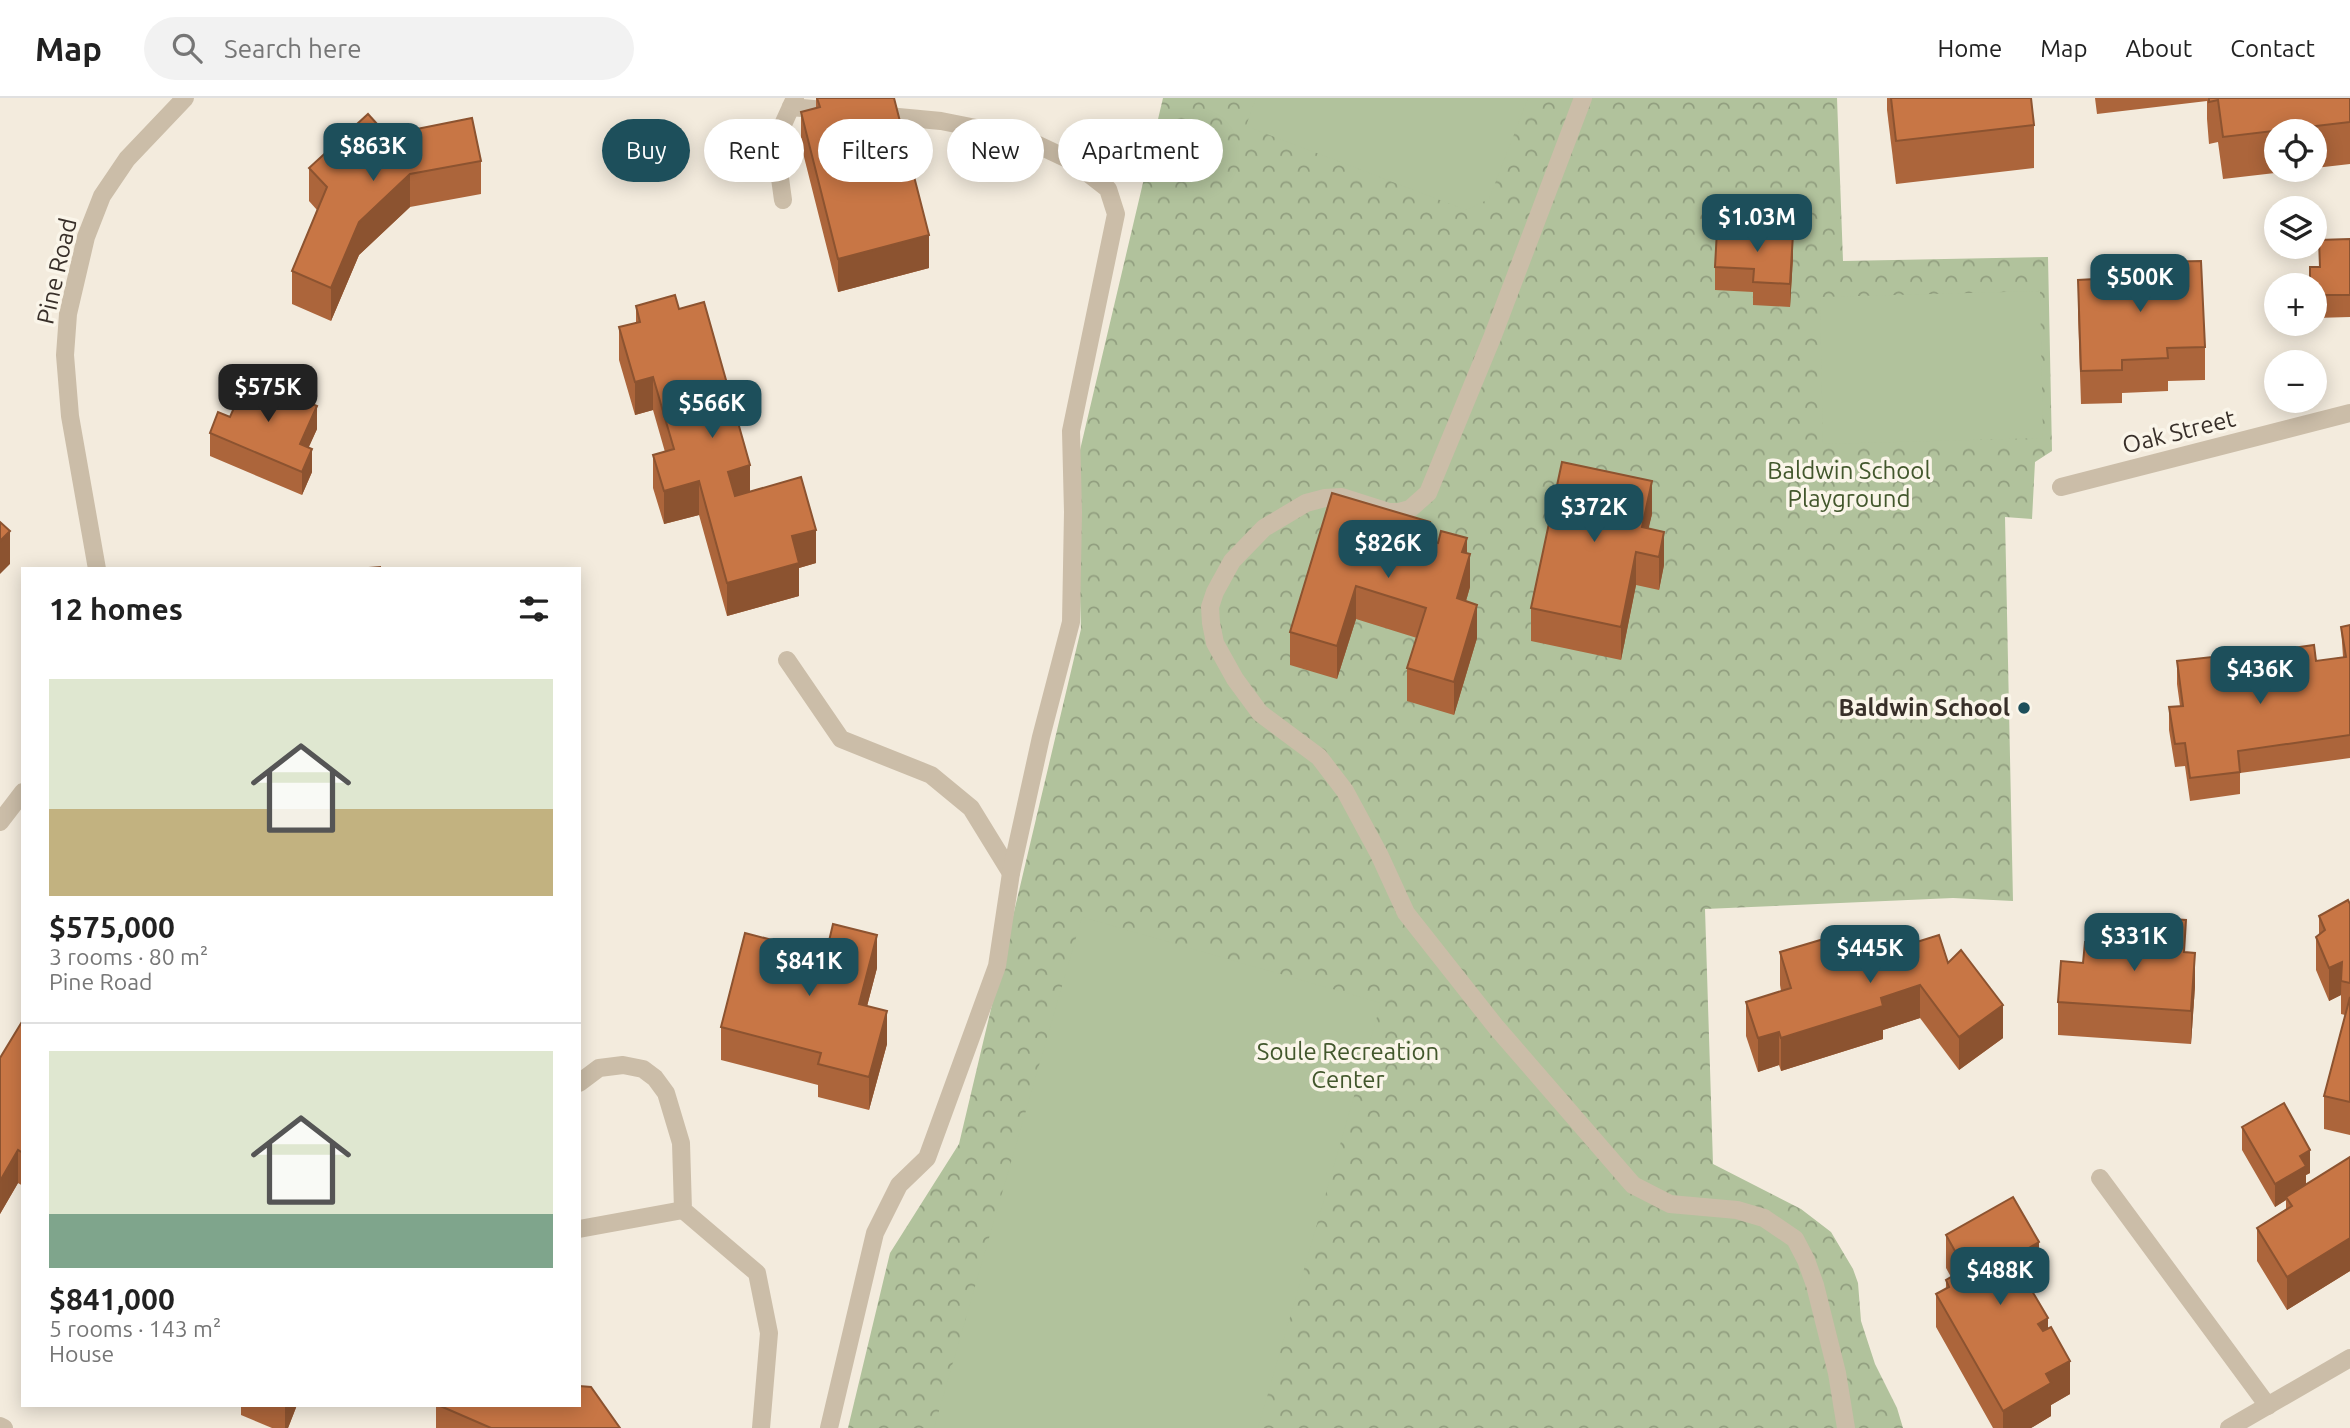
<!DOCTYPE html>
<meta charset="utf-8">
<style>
body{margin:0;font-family:Ubuntu,sans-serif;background:#f2f2f2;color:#222;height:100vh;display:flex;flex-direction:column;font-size:26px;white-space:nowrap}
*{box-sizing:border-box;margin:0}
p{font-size:23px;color:#767676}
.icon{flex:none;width:38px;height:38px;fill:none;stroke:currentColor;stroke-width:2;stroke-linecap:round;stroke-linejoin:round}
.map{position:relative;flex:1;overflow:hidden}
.details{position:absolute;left:21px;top:469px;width:560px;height:840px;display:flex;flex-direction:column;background:#fff;border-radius:0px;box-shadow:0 4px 18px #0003}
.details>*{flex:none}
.hud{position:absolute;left:602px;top:21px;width:665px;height:63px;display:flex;gap:14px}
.tools{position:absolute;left:2264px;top:21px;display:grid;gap:14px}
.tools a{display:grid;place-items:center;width:63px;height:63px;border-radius:50%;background:#fff;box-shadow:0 4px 18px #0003;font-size:35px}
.price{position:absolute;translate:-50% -60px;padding:0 16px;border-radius:14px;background:#1d4f5b;color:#fff;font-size:23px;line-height:46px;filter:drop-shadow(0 2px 4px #0008)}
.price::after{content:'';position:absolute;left:50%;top:42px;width:21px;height:16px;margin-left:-10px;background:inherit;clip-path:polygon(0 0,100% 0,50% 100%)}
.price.on{background:#222;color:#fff}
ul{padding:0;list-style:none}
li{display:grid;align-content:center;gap:14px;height:371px;padding:0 28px}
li+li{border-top:2px solid #e0e0e0}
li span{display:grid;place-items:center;height:217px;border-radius:0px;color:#555}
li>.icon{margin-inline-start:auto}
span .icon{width:126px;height:126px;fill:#fffc;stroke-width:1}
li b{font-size:30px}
h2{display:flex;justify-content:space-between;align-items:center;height:84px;padding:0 28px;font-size:30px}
.pill{padding:0 24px;border-radius:32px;background:#fff;box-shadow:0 4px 18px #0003;font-size:24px;line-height:63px}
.pill.on{background:#1d4f5b;color:#fff}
header{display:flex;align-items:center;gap:42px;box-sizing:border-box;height:98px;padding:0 35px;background:#fff;border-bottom:2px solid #e0e0e0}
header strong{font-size:33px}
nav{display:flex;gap:38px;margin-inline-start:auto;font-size:24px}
.search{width:490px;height:63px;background:#f2f2f2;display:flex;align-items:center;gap:18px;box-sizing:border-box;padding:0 24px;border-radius:38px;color:#767676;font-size:26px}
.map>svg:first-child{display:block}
.park{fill:url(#park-crowns)}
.garden{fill:#b1c29c}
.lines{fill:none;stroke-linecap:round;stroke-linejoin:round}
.service{stroke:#cbbda8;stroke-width:18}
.minor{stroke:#cbbda8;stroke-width:18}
.tertiary{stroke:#cbbda8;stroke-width:18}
.wall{fill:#ac653b}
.shaded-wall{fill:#8c5330}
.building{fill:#c87645;stroke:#8c5330;stroke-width:2}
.poi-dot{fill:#1d4f5b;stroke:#faf5e9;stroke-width:2.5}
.labels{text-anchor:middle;stroke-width:7;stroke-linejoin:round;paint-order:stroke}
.street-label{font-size:24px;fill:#382f29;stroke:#faf5e9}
.park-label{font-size:24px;fill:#42572c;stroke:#faf5e9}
.poi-label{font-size:24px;font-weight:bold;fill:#382f29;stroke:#faf5e9;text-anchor:end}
</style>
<header>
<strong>Map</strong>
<div class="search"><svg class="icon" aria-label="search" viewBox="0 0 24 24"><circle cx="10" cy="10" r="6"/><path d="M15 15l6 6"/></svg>Search here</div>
<nav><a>Home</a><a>Map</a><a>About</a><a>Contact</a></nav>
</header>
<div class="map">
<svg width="2350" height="1330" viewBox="0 0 2350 1330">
<defs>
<pattern id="park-crowns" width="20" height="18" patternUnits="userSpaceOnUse" patternTransform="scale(1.75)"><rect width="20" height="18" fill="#b1c29c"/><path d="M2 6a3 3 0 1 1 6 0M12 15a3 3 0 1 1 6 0" fill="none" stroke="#919e7f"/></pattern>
</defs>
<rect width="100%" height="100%" fill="#f3ebdd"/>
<polygon class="park" points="1163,0 1837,0 1843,163 2048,159 2052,353 2035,364 2032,421 2005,419 2013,803 1953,800 1705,811 1713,1066 1801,1111 1831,1134 1853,1171 1858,1185 1861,1223 1875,1266 1897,1310 1903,1330 848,1330 890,1155 959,1046 1081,531 1076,369"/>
<g class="garden">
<polygon points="1256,0 1528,0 1489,101 1466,112 1246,28"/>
<polygon points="2040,193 2043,340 1823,346 1820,199"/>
<polygon points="1082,819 1381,905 1258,1330 934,1330"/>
</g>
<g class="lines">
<g class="service">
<polyline points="1583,0 1492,240 1428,395 1410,411 1399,414 1389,414 1342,399 1325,400 1306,405 1264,430 1232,463 1215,494 1210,509 1211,525 1215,545 1235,581 1260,615 1319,659 1345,693 1379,756 1406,815 1496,929 1633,1087 1670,1106 1737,1112 1764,1120 1795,1141 1806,1162 1815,1187 1837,1275 1846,1330"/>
<polyline points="791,9 835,13"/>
<polyline points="783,102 775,44 795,0"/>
<polyline points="787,562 841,641 931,677 971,710 1011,775"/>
<polyline points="579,985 599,970 623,967 643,971 655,980 666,995 681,1045 683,1112 757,1175 769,1235 761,1330"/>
<polyline points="2100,1080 2268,1308"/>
<polyline points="579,1131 683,1112"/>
<polyline points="829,1330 875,1135 899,1087 927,1060 997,868 1011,775 1041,639 1071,524 1073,414 1071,333 1116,116 1108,91 1072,63 1021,39 941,23 877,17"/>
</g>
<g class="minor">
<polyline points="2061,389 2350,315"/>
<polyline points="97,471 70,318 65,257 68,216 86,139 102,98 127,61 185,0"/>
<polyline points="0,724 23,694"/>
</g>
<g class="tertiary">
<polyline points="0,1328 4,1330"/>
<polyline points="2229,1330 2350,1260"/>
</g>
</g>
<g class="wall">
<polygon points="816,0 894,0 929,170 838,194 801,47 801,14 816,10"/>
<polygon points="1887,0 2031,0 2034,27 2034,70 1896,86 1887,12"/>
<polygon points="2095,0 2350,0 2350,66 2315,70 2315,33 2277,33 2277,72 2300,72 2223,81 2218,44 2209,46 2207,21 2207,3 2097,16"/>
<polygon points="387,37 481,63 481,96 410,109 359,157 331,223 292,206 292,173 317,112 309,103 309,70"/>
<polygon points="2350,141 2350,219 2315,220 2315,187 2310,187 2310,169 2319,169 2319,142"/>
<polygon points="1793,159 1790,209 1753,207 1753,194 1715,192 1715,169"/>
<polygon points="2078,182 2205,249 2205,282 2168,283 2168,293 2122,295 2122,305 2081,306 2078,215"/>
<polygon points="636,208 679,211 750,394 816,465 799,470 799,498 727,518 699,417 664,426 653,390 653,357 665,354 653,312 635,317 619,262 619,229 636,225"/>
<polygon points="230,319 317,331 308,350 312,374 302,397 210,358 210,335"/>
<polygon points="1652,416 1648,431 1664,467 1659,492 1636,487 1621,562 1531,543 1531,510"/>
<polygon points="1430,424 1430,442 1467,455 1470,489 1466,503 1477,540 1454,617 1407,603 1407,570 1417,540 1356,521 1337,581 1290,567 1290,534"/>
<polygon points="2350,527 2350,660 2240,675 2240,696 2190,703 2185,668 2175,669 2169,632 2169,609 2180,608 2177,586 2177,563 2224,576 2258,571 2258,555 2316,563 2343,559 2341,529"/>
<polygon points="2350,806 2350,1037 2324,1031 2324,998 2345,917 2341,916 2341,897 2329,903 2316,872 2316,839 2319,836 2319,818"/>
<polygon points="1830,849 1863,852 1948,865 2003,940 1959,972 1920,920 1883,932 1883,941 1781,973 1779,967 1758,974 1746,938 1746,904 1781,893 1780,887 1780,854"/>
<polygon points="2186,854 2195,888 2191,946 2058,937 2058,904 2083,865"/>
<polygon points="877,870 867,908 887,946 869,1012 818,999 818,987 721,962 721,929"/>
<polygon points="23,922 23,1088 18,1085 0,1116 0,960"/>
<polygon points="2242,1029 2310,1075 2306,1077 2306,1086 2350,1059 2350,1173 2287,1212 2257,1163 2257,1130 2286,1111 2286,1102 2275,1109 2242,1052"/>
<polygon points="1946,1137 2039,1178 2027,1184 2048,1230 2070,1296 2051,1307 2051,1318 2031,1330 1993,1330 1936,1229 1936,1196 1946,1191 1946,1182 1951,1179 1946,1170"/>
<polygon points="241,1307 297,1307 288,1330 272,1330 241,1317"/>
<polygon points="436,1307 579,1307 620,1330 436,1330"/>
</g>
<g class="shaded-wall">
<polygon points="410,76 410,109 359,157 331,223 331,190 359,124"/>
<polygon points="1793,136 1793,159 1790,209 1790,186"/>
<polygon points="929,137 929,170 838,194 838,161"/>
<polygon points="653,279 653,312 635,317 635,284"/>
<polygon points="317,308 317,331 300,369 300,346"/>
<polygon points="312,351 312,374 302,397 302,374"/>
<polygon points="750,367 750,400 728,407 728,374"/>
<polygon points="699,383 699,417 664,426 664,393"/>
<polygon points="1652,383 1652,416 1643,455 1642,429"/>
<polygon points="1430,424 1430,457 1425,441"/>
<polygon points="816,432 816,465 799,470 799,498 727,518 727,485 792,438"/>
<polygon points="10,433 10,466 0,476 0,443"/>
<polygon points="1664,434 1664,467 1659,492 1659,459"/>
<polygon points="1467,440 1467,465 1470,456 1470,489 1457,533 1457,500 1462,454"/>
<polygon points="1636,454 1636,487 1621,562 1621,529"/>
<polygon points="1356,488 1356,521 1337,581 1337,548"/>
<polygon points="1477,507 1477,540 1454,617 1454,584"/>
<polygon points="877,837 877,870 859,939 859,906"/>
<polygon points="2195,855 2195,888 2191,946 2191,913"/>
<polygon points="2342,864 2341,897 2329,903 2329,870"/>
<polygon points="1920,887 1920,920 1883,932 1883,941 1781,973 1781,940 1881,900"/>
<polygon points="2003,907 2003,940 1959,972 1959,939"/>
<polygon points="887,913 887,946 869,1012 869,979"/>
<polygon points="1779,934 1779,967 1758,974 1758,940"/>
<polygon points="18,1052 18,1085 0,1116 0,1083"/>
<polygon points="2310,1052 2310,1075 2306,1077 2306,1091 2286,1099 2286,1102 2275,1109 2275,1086 2300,1058"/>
<polygon points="2350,1140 2350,1173 2287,1212 2287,1179"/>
<polygon points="2039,1144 2039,1178 2005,1197 2005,1164"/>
<polygon points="2048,1220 2048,1254 2038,1226"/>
<polygon points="2070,1263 2070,1296 2051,1307 2051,1318 2031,1330 2003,1330 2003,1313 2046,1276"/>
<polygon points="285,1307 297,1307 288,1330 285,1330"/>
</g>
<g class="building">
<polygon points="817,0 894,0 929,137 838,161 801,14 820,9"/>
<polygon points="1891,0 2031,0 2034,27 1896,43"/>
<polygon points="2209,0 2350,0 2350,24 2223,39 2218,2 2209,4"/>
<polygon points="368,16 387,37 472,20 481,63 410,76 359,124 331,190 292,173 327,89 309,70"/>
<polygon points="1717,132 1793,136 1790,186 1753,184 1754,171 1715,169"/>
<polygon points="2350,141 2350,197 2315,197 2315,187 2310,187 2310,169 2320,169 2319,142"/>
<polygon points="2201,163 2205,249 2167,250 2168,260 2122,262 2122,272 2081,273 2078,182 2114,180 2114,172 2156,170 2155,164"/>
<polygon points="675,197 679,211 704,204 750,367 728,374 735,398 801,379 816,432 792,438 799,465 727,485 699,383 664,393 653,357 674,351 653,279 635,284 619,229 640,224 636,208"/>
<polygon points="248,278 317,308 300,346 312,351 302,374 210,335 218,314 230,319"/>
<polygon points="1562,364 1652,383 1642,429 1664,434 1659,459 1636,454 1621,529 1531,510"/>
<polygon points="1332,395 1430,424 1425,441 1438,445 1441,433 1467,440 1462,454 1470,456 1457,500 1477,507 1454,584 1407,570 1426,510 1356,488 1337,548 1290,534"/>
<polygon points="0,424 10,433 0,443"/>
<polygon points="380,469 380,471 356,471"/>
<polygon points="2350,527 2350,637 2238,653 2240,674 2190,680 2185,645 2175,646 2169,609 2183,608 2177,563 2221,558 2224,576 2260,571 2258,555 2314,547 2316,563 2346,559 2341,529"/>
<polygon points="2348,802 2350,806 2350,885 2341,883 2342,864 2329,870 2316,839 2325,832 2319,818"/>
<polygon points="2155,820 2186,822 2184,854 2195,855 2191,913 2058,904 2061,863 2083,865 2085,844 2152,848"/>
<polygon points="833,826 877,837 859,906 887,913 869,979 818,966 821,955 721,929 745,835 826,856"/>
<polygon points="1939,837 1948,865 1961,852 2003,907 1959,939 1920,887 1881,900 1883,908 1781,940 1779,934 1758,940 1746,904 1791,890 1780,854 1827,840 1830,849 1860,841 1863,852 1901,841 1904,848"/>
<polygon points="2350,899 2350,1004 2324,998"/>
<polygon points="23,922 23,1055 18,1052 0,1083 0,960"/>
<polygon points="2284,1005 2310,1052 2300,1058 2306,1068 2275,1086 2242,1029"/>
<polygon points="2350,1059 2350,1140 2287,1179 2257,1130 2292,1108 2286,1099"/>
<polygon points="2013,1099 2039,1144 2005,1164 2017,1186 2025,1181 2048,1220 2038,1226 2043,1233 2051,1229 2070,1263 2046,1276 2051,1285 2003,1313 1936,1196 1949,1189 1946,1182 1965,1171 1946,1137"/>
<polygon points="579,1288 591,1289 620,1330 491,1330 438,1307 579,1307"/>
</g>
<circle class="poi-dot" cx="2024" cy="610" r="7"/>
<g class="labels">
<g class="street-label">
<text transform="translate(57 173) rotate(-77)" y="8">Pine Road</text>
<text transform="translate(2179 334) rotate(-14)" y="8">Oak Street</text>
</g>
<g class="park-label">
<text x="1849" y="381">Baldwin School<tspan x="1849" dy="28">Playground</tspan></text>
<text x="1348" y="962">Soule Recreation<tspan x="1348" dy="28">Center</tspan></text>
</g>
<g class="poi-label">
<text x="2010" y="618">Baldwin School</text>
</g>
</g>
</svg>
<div class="tools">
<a><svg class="icon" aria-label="locate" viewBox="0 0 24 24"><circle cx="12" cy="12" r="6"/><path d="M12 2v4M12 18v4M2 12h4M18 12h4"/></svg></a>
<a><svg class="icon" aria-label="layers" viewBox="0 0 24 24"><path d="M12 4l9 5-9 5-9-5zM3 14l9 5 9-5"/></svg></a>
<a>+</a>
<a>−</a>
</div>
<b class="price" style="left:373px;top:85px">$863K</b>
<b class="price" style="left:1757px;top:156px">$1.03M</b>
<b class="price" style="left:2140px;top:216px">$500K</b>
<b class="price on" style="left:268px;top:326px">$575K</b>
<b class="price" style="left:712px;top:342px">$566K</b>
<b class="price" style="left:1594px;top:446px">$372K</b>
<b class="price" style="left:1388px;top:482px">$826K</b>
<b class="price" style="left:2260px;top:608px">$436K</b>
<b class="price" style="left:2134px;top:875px">$331K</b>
<b class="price" style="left:1870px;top:887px">$445K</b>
<b class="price" style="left:809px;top:900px">$841K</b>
<b class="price" style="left:2000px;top:1209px">$488K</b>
<div class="hud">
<a class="pill on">Buy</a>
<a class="pill">Rent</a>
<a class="pill">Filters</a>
<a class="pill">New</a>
<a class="pill">Apartment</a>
</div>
<section class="details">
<h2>12 homes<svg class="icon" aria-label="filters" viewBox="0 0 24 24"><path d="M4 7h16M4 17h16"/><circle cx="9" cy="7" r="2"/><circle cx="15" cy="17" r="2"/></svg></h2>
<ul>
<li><span style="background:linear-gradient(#dfe7d0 60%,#c2b280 0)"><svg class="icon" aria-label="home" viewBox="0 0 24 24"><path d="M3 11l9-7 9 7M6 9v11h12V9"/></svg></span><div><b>$575,000</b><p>3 rooms · 80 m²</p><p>Pine Road</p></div></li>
<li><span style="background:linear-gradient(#dfe7d0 75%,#7fa58c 0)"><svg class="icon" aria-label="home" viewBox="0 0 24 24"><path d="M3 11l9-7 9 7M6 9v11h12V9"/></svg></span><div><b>$841,000</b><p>5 rooms · 143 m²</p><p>House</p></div></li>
</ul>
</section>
</div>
